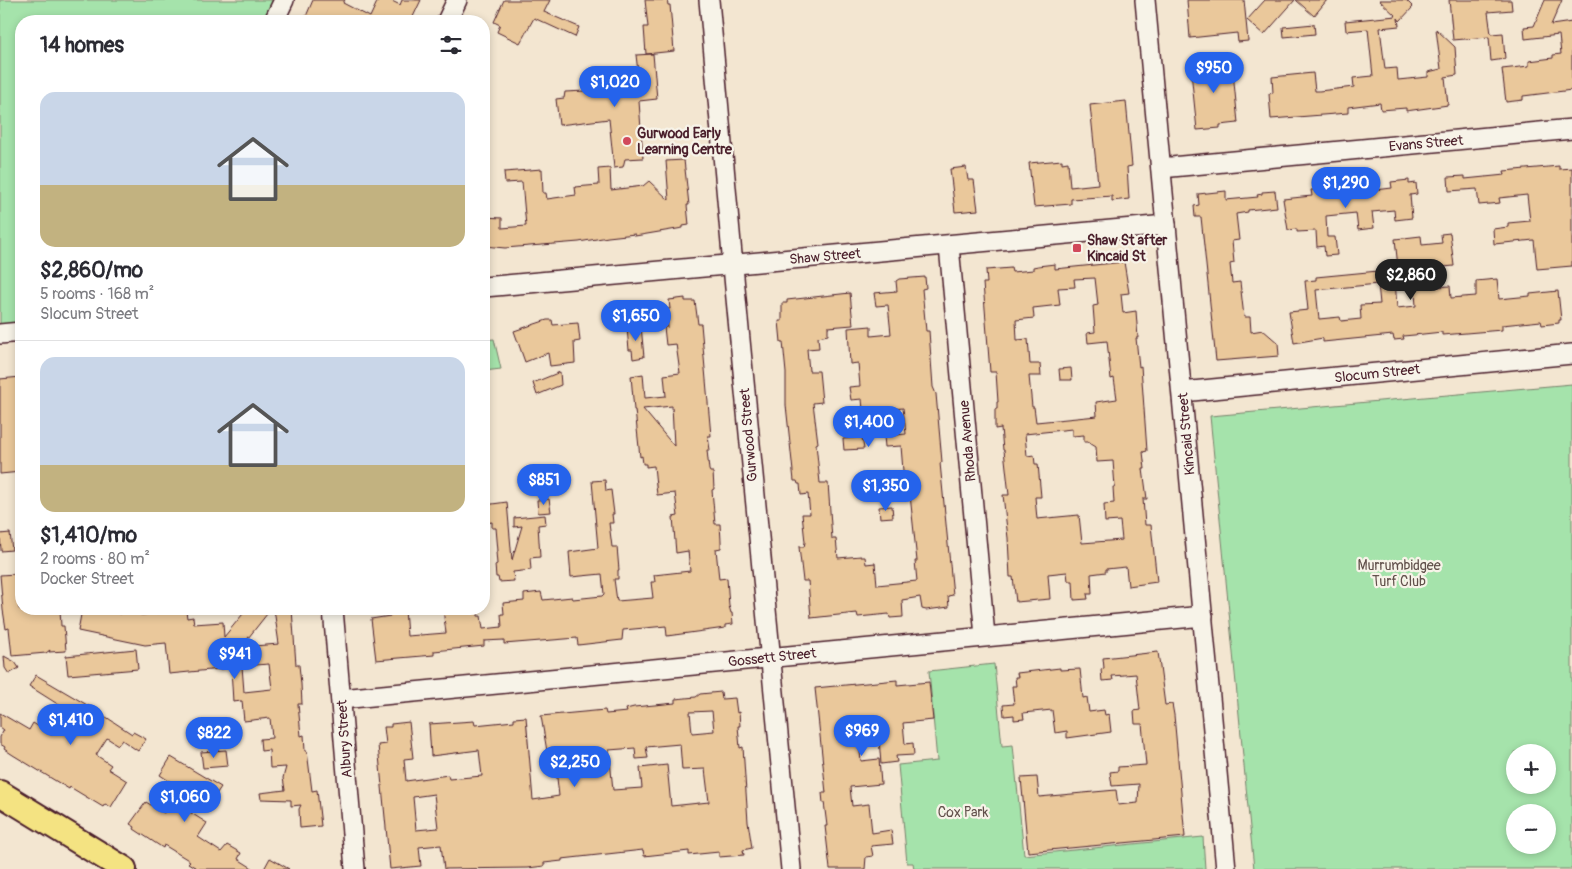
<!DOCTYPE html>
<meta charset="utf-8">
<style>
body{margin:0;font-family:Pangolin,sans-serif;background:#f7f7f7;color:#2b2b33;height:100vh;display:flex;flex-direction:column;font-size:19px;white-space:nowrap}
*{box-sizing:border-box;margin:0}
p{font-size:16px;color:#7c7c81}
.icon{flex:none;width:28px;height:28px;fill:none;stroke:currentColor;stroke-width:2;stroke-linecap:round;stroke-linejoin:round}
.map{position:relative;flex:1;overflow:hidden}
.details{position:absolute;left:15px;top:15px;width:475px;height:600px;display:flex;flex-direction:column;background:#fff;border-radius:20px;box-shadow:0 2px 8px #0003}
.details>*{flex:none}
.tools{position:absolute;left:1506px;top:744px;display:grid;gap:10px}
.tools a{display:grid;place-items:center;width:50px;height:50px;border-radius:50%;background:#fff;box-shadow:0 2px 8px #0003;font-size:25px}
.price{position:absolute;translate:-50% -42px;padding:0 11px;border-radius:18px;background:#2563eb;color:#fff;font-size:16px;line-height:32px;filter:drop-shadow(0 1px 2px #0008)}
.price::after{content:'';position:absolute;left:50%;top:30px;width:15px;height:11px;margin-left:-8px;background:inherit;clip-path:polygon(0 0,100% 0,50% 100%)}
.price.selected{background:#222;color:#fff}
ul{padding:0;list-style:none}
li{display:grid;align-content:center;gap:10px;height:265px;padding:0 25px}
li+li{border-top:1px solid #e1e1e2}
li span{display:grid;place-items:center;height:155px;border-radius:15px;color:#555}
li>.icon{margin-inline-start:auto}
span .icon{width:90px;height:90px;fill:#fffc;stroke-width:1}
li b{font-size:21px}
h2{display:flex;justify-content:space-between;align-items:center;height:60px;padding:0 25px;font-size:21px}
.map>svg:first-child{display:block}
.green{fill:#a5e3ab;stroke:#78816b;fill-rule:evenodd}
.building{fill:#eac89b;stroke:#4a1f2b;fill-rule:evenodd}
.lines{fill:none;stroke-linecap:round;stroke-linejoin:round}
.minor-casing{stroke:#4a1f2b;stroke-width:22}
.major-casing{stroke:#4a1f2b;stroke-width:28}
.minor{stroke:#f7f3e8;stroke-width:19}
.major{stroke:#f4e382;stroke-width:24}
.poi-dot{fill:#d1495b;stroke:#f7f3e8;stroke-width:2}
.labels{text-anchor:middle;stroke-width:4.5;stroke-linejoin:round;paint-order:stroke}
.poi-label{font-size:14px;font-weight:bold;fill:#4a1f2b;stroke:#f7f3e8;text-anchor:start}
.street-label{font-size:14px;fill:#4a1f2b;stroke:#f7f3e8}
.park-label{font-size:14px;fill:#61504b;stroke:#f7f3e8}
</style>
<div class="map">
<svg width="1572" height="869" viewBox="0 0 1572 869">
<rect width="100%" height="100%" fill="#f3e6d1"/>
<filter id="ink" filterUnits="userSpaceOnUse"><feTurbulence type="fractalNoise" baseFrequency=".02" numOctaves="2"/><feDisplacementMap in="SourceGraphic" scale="10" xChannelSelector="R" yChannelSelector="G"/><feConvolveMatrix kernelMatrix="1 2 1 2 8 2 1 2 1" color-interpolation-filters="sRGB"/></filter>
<g filter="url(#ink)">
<g class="green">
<polygon points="0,0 284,0 274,21 21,21 21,332 0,334"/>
<polygon points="494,339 501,369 484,371 484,340"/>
<path d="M1572 384V869H1254L1210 416ZM1548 752V785H1515V752ZM1548 812V845H1515V812Z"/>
<polygon points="994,664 1002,746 1013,745 1024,855 1203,837 1205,869 914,869 913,863 907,863 898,765 937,761 929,671"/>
</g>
<g class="building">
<polygon points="313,0 345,0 343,3 370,17 378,0 390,0 400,5 402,0 421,0 411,21 304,21"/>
<polygon points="504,0 550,0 544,12 579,27 575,37 534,18 520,43 497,32 500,25 494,22"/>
<polygon points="645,0 667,0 668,5 670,5 674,51 646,54 644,27 648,27"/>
<polygon points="1187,0 1244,0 1248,41 1238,42 1237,33 1190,38"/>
<polygon points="1265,0 1295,0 1264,35 1247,20"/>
<polygon points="1296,0 1327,0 1314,16"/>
<polygon points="1379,0 1406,0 1413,7 1400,21 1398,18 1399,26 1380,28 1385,69 1397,68 1398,80 1428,77 1428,72 1441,69 1436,29 1455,47 1457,75 1445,77 1448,105 1406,111 1406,108 1381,110 1380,103 1348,107 1348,113 1271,119 1269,94 1273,93 1272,77 1313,73 1315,91 1319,91 1354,87 1353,78 1373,76 1368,29 1346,31 1345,21 1396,16"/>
<polygon points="1449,0 1511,0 1512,10 1488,12 1491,34 1503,33 1505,59 1491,61 1489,37 1453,40"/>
<polygon points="1545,0 1562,0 1551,25 1572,22 1572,90 1523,96 1523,100 1506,102 1502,69 1529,66 1529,61 1553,58 1553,55 1561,54 1559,35 1525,39 1524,27 1534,26"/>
<polygon points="1314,24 1315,34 1284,37 1283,27"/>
<polygon points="653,54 657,99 639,101 643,158 625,159 623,167 614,168 609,119 559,125 556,99 564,98 565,92 605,90 604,75 638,72 636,55"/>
<polygon points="1215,60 1216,63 1232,62 1238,123 1220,125 1220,128 1197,130 1190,62"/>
<polygon points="1126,101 1132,166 1127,167 1129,199 1112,201 1112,196 1071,199 1071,204 1034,207 1029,163 1062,160 1062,163 1068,162 1070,187 1098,184 1090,105"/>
<polygon points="684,160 689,205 687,205 689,225 683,226 683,228 635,236 635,234 608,237 579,242 505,248 484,246 484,217 502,218 502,228 526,226 522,182 505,183 504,172 542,169 543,193 546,193 547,199 576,195 575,187 599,185 598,169 610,168 611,190 643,186 649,181 669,200 666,161"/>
<polygon points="1559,166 1559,169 1572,168 1572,266 1537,269 1534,240 1494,244 1493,229 1508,227 1508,223 1530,221 1527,195 1499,198 1500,203 1479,205 1477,189 1449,191 1448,177 1465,176 1465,179 1505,175 1504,171"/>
<polygon points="966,167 968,180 974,180 978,210 955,212 950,169"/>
<polygon points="1409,180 1409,184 1416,183 1417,194 1410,195 1412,218 1395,220 1394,210 1372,212 1374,228 1358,230 1356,213 1326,216 1327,237 1335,237 1337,255 1325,256 1324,246 1317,247 1316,231 1297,232 1297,229 1288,230 1283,199 1312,196 1311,190 1339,188 1338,186 1359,184 1359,192 1392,188 1391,182"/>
<polygon points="1226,191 1226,200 1258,197 1257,195 1262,194 1262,192 1275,191 1277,207 1248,210 1248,212 1236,214 1239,240 1232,241 1234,263 1230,264 1232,283 1240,282 1244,317 1250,317 1251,332 1263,330 1278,343 1279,356 1216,361 1201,217 1195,217 1194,206 1199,205 1198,194"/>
<path d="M1450 233 1454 266 1433 268 1435 287 1450 286 1451 298 1476 296V281L1497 279 1499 299 1530 296V294L1558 291 1561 320H1559V323L1542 325 1541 321 1502 325V330L1442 335V332L1414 335 1403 336 1404 339 1394 340 1393 335 1323 342V338L1294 343 1289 312 1308 310 1305 281 1316 280V277L1378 271 1398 267 1395 239 1421 236 1422 245 1442 243 1441 234ZM1414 279 1416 306 1397 308 1395 280ZM1378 284 1380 304 1360 305 1361 319 1341 321 1340 317 1319 319 1316 290Z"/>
<path d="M1124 262 1129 293 1121 294 1123 313 1136 311 1138 338H1136L1139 367 1141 366 1147 451 1143 452 1145 469H1143L1147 499H1143L1145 525H1151L1157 582 1128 586 1126 567 1106 569V572L1091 574 1092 594H1087L1088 599 1074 600 1073 581H1068L1067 572 1048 574 1050 599 1016 602 1013 577H1010L1008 538 1003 495H1009L1004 450H1003L1001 428 995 429V409H997V402H998L996 372H990L983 283H987L986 270 1011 268 1012 272 1033 270V267L1038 266 1055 264V269ZM1095 278 1098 305 1093 306 1095 332 1087 333 1088 343 1107 341 1111 379 1114 378 1117 399 1096 402 1097 416 1036 422 1034 407H1032L1029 376H1041L1040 364H1030L1028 339 1017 340 1016 320 1034 318 1033 308 1060 305 1058 288 1075 287 1074 279ZM1072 429V436L1084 435V442H1088L1096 447 1097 462 1113 461 1115 487H1113L1114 503 1104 504 1105 522 1120 521 1122 540 1082 543 1079 515 1037 519 1035 497H1041L1038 464H1035L1034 455 1027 456 1025 434Z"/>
<polygon points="925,277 926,288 922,289 926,331 929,331 933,387 936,394 942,462 940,463 953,595 948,596 949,607 926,610 922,609 920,597 902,600 903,617 890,618 889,614 858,617 857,613 811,618 808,581 803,581 799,547 804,547 805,542 802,514 810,514 808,494 801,495 800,484 798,484 797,481 794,481 786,405 786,373 783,342 781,342 779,321 782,321 782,303 787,303 787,300 850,293 853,325 828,327 828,335 818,337 819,348 807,349 809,371 819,371 822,402 813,403 818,443 816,444 820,483 828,483 832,539 836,539 838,558 861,556 861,557 865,557 866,564 875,563 877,585 917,581 915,561 917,561 910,495 908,495 907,483 904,483 901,446 885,447 884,436 906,434 903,408 874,411 875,419 864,420 862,399 851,400 849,387 860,386 858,363 850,364 848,328 871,326 871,336 891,334 888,305 876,306 874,293 897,291 896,281 899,279"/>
<path d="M685 298V301H695L698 324H701L711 436H708L710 450H707L709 470 710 472H713L714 489 712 490 715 524H720L721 541V548L716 549 719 579 727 578 729 606 731 613H732L733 624 725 625V628L667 636 666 626 623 630 622 640 578 645 577 638 504 644V640L484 641V646L434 651V655L376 660 371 619 390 616V610L405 609 407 636 446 633 443 609H478V616H481L483 629 502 627 501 614H504L503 603 524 601V594L541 592 543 600 572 597 573 599 602 596 604 594 602 574 571 577 570 564 569 552 598 548 592 481 605 480 606 491 611 490 614 514H612L613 523H609L612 547H617L619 570H618V579H614L617 601 653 598 651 582H655L654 575 690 571 688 551 676 553 673 517 678 516 675 493 657 495 654 466 646 467V464H643L642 456 640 457 635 410H634L631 376 643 374 645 398 666 396 664 375 680 373 676 344 666 345 664 327H668L666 309H670L669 300ZM672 406 674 446 643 409Z"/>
<polygon points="547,320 552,320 553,325 578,323 580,341 574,342 575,363 550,366 548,353 525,362 514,331"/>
<polygon points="641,326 644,357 633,359 632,350 629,350 627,328"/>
<polygon points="1071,368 1072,380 1060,380 1059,369"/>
<polygon points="560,372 561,385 537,395 533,383"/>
<polygon points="21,377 21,472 0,474 0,379"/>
<polygon points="862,437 864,449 844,450 843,439"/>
<polygon points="549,499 551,512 538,513 537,500"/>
<polygon points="507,502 512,560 522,526 514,527 514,518 545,515 546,524 538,525 540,557 530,558 531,570 513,572 514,581 499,582 498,577 496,577 495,565 497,564 496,552 498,551 496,528 492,528 492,522 486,523 485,505"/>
<polygon points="892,506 893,517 880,518 879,507"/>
<polygon points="10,533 12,550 1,551 0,534"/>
<polygon points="16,574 19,609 60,609 61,626 64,626 66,651 49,652 50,650 46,653 12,656 9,628 6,629 3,610 0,575"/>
<path d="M82 609 103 613 104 610 120 614 121 611 142 615 186 611 187 618 193 617 194 624 223 622 224 637 247 609H271L241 647 279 644 274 609H292L296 665H299L301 684 302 704H298L301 736 304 735 305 751H307L312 791 317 790 321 826 300 828 299 809 301 805 291 806V800L261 799 260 793 285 790 283 778 286 767 270 768 269 750 261 751 260 739 272 738 270 718 244 721 242 701 233 702 231 668 169 674 166 643 145 645 78 631ZM269 664 272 689 244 692 242 666Z"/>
<polygon points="136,649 138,669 68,675 66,656"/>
<polygon points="1158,652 1165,705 1172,704 1174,715 1185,837 1028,852 1021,778 1037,777 1039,797 1116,790 1118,805 1138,803 1139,784 1112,786 1110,772 1118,771 1118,767 1146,765 1142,724 1135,724 1134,711 1140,710 1136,674 1112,676 1113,680 1102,681 1101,669 1104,668 1103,658"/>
<polygon points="4,656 15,662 19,668 9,674 5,668"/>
<polygon points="1060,668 1060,670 1080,669 1083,698 1087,697 1089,712 1104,710 1105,715 1109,714 1111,732 1067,738 1067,731 1055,733 1052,710 1023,713 1024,719 1014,720 1014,715 1004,716 1003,705 1014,704 1012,686 1016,686 1015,677 1018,677 1017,673"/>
<polygon points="36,675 94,709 132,734 133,732 146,739 138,751 122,740 118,745 107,738 96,755 111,765 108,769 127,781 111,807 105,804 103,807 70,787 69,789 13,755 4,749 5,747 0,744 0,737 4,730 0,727 0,713 29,730 33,723 52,735 67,710 29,686"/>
<polygon points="897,680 897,685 929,682 933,720 903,723 905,744 913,743 914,755 896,756 897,762 881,764 879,739 859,741 861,761 879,759 881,784 850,787 852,806 869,804 872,833 891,830 893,844 871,846 873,856 866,857 865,869 830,869 825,826 827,826 824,802 823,803 822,793 826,793 815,688"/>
<path d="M721 692 722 699 735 698 737 713 739 712 740 726H738L740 748 743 747 748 822 752 848 743 850 744 855 719 857V852L689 855V851L644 856 643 850 562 859V861L544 863V866L528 868 444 869 441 845 419 847 421 866 390 869 378 745 386 744 384 727H391V724L409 722 413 758 404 759 406 781 448 775 449 779 482 776 479 750 431 756 429 724 474 721 475 725 514 721V718L526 717 533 800 559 796 556 769H550L541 716 605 710 606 714 627 712 626 709 634 707 675 703V699L696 697 700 694ZM712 711 714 731 692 733 690 712ZM680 744 682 770 705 769 709 802 671 806 667 765 640 768 642 788 613 790 609 750 635 748 636 759 648 758 646 747ZM434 794 438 828 416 830 413 797Z"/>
<polygon points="226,750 228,766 203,768 201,752"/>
<polygon points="171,757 221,787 213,799 192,787 180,806 207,823 198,837 221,852 227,845 241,853 238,859 254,869 198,869 188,863 190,861 164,845 163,848 134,829 135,827 130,824 146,802 164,813 180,788 160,775"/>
<polygon points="270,858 289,869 264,869"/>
</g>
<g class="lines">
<g class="minor-casing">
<g id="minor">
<polyline points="709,0 735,288 791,869"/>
<polyline points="1145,0 1226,869"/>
<polyline points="274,21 284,0"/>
<polyline points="447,21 457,0"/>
<polyline points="1161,168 1572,129"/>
<polyline points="949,246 985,636"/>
<path d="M484 287C711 265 939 247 1166 225"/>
<polyline points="0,334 21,332"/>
<polyline points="1182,392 1572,354"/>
<polyline points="333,609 355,869"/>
<polyline points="341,699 1203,616"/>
</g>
</g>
<g class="major-casing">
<polyline id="major" points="0,793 124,869"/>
</g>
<use href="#minor" class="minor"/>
<use href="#major" class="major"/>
</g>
</g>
<g class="poi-dot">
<circle cx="627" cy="141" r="5"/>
<rect x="1072" y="243" width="10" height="10" rx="2.5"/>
</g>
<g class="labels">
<g class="poi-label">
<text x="637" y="138">Gurwood Early<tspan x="637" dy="16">Learning Centre</tspan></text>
<text x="1087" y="245">Shaw St after<tspan x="1087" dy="16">Kincaid St</tspan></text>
</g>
<g class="street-label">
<text transform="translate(1426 143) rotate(-5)" y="5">Evans Street</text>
<text transform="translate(825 256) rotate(-5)" y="5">Shaw Street</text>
<text transform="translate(1377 373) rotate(-6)" y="5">Slocum Street</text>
<text transform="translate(1186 434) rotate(-95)" y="5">Kincaid Street</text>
<text transform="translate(748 435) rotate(-95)" y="5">Gurwood Street</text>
<text transform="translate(967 441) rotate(-95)" y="5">Rhoda Avenue</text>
<text transform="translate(772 657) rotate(-6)" y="5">Gossett Street</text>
<text transform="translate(344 739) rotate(-94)" y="5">Albury Street</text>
</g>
<g class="park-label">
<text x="1399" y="570">Murrumbidgee<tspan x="1399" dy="16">Turf Club</tspan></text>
<text x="963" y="817">Cox Park</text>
</g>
</g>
</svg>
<div class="tools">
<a>+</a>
<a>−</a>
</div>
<b class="price" style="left:1214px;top:94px">$950</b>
<b class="price" style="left:615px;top:108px">$1,020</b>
<b class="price" style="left:1346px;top:209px">$1,290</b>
<b class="price selected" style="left:1411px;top:301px">$2,860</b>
<b class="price" style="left:636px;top:342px">$1,650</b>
<b class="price" style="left:869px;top:448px">$1,400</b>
<b class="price" style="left:544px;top:506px">$851</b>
<b class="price" style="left:886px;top:512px">$1,350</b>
<b class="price" style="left:235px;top:680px">$941</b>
<b class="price" style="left:71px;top:746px">$1,410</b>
<b class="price" style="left:862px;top:757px">$969</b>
<b class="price" style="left:214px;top:759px">$822</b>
<b class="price" style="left:575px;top:788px">$2,250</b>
<b class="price" style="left:185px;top:823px">$1,060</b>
<section class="details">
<h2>14 homes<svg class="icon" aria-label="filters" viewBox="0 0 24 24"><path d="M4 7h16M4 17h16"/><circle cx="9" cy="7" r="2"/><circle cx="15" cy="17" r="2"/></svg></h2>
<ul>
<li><span style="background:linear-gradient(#c9d6e8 60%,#c2b280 0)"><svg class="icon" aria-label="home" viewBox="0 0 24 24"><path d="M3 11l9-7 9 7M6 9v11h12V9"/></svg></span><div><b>$2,860/mo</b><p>5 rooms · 168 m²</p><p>Slocum Street</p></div></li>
<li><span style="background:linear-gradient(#c9d6e8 70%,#c2b280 0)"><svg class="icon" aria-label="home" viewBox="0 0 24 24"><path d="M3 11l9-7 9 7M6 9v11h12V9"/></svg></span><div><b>$1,410/mo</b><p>2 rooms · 80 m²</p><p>Docker Street</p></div></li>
</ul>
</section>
</div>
